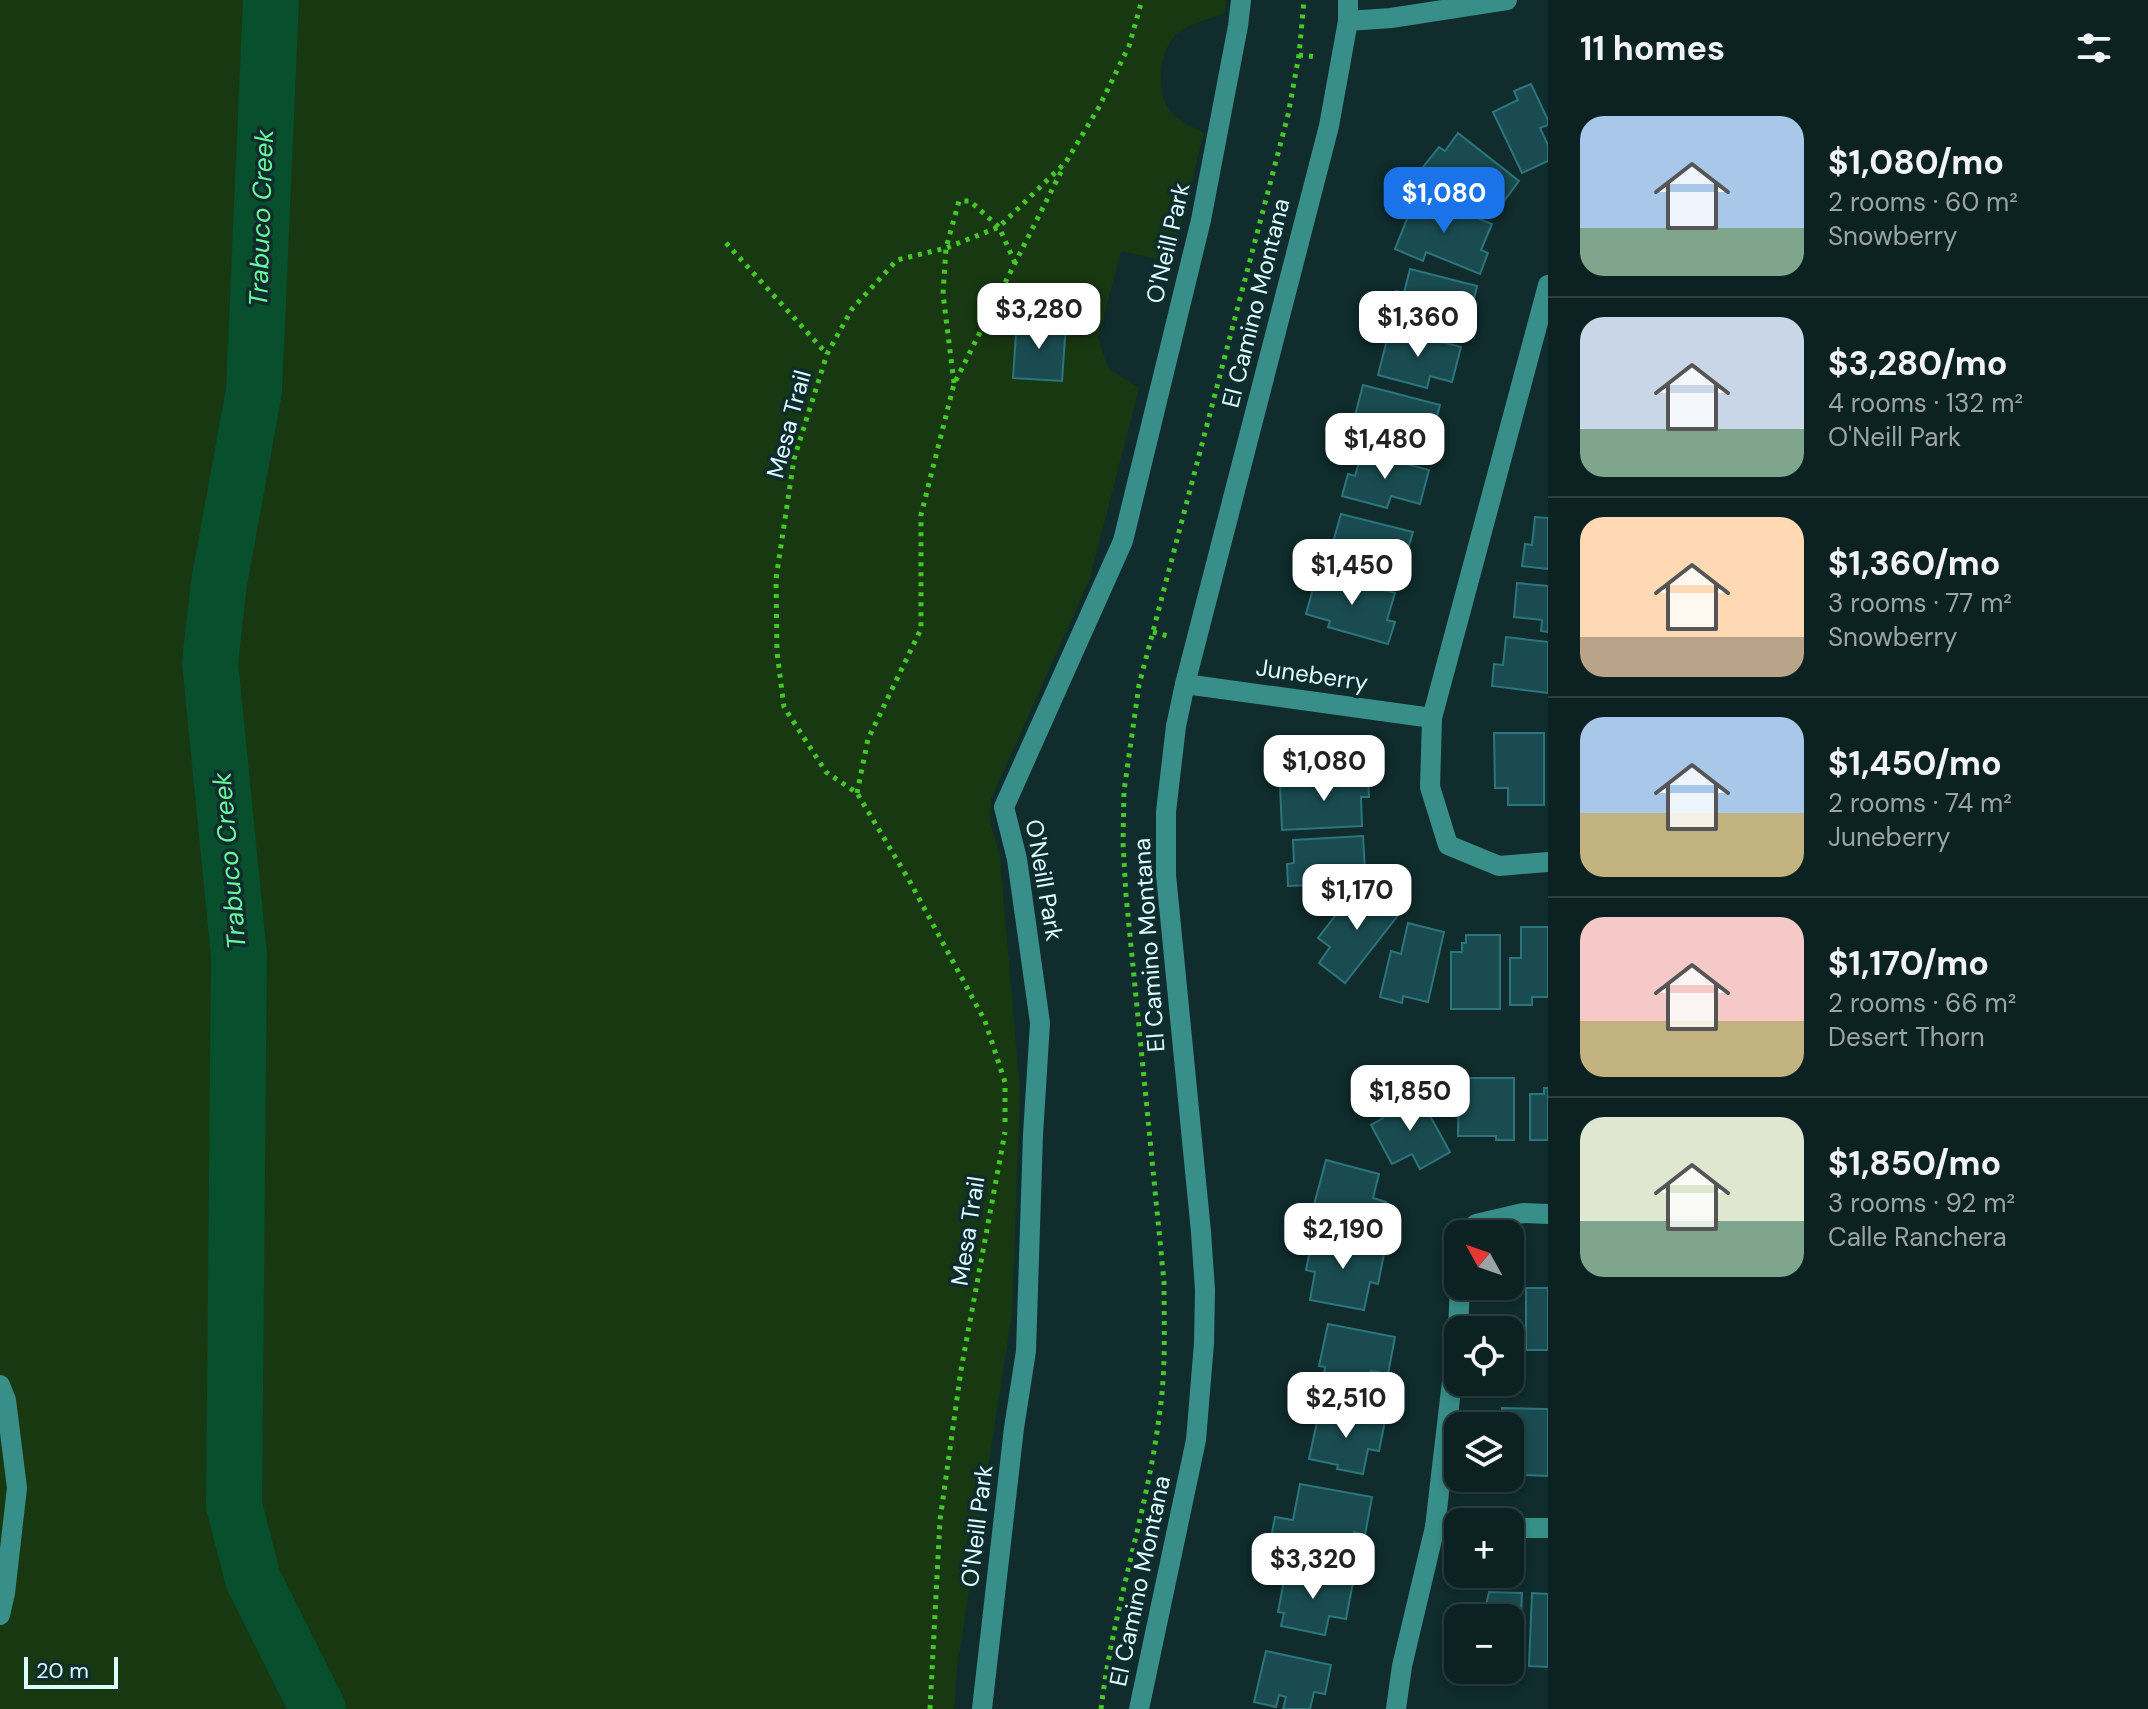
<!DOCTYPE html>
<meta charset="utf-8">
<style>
body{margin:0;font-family:"DM Sans",sans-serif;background:#1a2e2f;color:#f1f3f6;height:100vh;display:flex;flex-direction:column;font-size:30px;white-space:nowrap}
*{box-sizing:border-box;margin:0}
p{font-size:26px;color:#9aa3a5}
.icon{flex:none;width:44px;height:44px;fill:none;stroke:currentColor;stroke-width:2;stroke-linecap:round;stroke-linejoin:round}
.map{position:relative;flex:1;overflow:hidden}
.drawer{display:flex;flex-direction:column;background:#0c2122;width:600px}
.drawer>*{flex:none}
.needle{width:52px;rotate:310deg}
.tools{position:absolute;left:1444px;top:1220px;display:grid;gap:16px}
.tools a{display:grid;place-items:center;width:80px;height:80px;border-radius:16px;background:#0c2122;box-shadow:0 4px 12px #0003,0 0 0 2px #2c3e40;font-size:40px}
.scale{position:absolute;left:24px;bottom:20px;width:94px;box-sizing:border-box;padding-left:8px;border:4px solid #dcffff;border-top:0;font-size:22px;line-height:28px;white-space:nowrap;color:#dcffff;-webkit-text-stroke:6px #102c2d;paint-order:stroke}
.price{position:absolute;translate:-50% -68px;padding:0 18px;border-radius:16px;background:#fff;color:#222;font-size:26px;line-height:52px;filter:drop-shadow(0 2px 4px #0008)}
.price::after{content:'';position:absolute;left:50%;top:48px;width:24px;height:18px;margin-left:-12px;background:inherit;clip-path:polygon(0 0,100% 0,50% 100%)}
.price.on{background:#1a73e8;color:#fff}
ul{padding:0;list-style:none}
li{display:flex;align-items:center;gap:24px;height:200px;padding:0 32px}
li+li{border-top:2px solid #2c3e40}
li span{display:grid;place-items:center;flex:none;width:224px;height:160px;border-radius:24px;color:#555}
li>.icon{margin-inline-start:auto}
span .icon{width:96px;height:96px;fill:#fffc;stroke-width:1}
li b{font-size:34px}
h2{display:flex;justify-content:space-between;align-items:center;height:96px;padding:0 32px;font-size:34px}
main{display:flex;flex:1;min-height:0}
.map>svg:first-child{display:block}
.green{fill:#183812}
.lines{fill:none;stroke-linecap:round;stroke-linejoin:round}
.river{stroke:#074f2d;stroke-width:56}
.building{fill:#1a4b50;stroke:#2b767d;stroke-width:2}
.path{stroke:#44c728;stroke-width:5;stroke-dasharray:4 6;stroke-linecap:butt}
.minor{stroke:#388f89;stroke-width:20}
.labels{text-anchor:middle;stroke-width:7;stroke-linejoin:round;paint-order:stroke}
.street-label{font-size:24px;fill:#dcffff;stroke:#102c2d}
.water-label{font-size:26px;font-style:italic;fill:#6aff9e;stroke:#102c2d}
</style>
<main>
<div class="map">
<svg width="1548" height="1709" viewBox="0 0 1548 1709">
<rect width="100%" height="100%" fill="#102c2d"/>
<path class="green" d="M0 0H1226L1225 13C1211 19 1191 23 1179 32 1158 49 1154 94 1172 113 1179 122 1194 127 1204 133L1171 263 1121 251 1098 338 1108 368 1139 388 1090 578 991 799 990 821 1000 857 1020 1092 1012 1314 957 1668 954 1709H0Z"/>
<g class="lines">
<polyline class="river" points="271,0 254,391 219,583 210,662 239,956 234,1505 253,1579 318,1709"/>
</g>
<g class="building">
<polygon points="1531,84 1548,120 1548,125 1540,128 1548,145 1548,161 1522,173 1493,112 1518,100 1514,91"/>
<polygon points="1458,133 1519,181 1498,209 1482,197 1473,207 1423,167 1439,147 1445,151"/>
<polygon points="1417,194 1492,224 1481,250 1488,253 1480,274 1426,252 1423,261 1395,249"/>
<polygon points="1410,269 1477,286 1469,320 1441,312 1438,324 1390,312 1396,291 1404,293"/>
<polygon points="1017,320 1066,324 1062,381 1013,378"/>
<polygon points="1390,328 1461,347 1452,382 1430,376 1427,388 1378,375"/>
<polygon points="1363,385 1440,405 1433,431 1441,434 1436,455 1373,439 1375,433 1352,427"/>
<polygon points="1362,452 1429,470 1420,504 1391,496 1387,508 1342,496 1348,474 1355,476"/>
<polygon points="1341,514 1413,532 1403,566 1386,562 1383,575 1328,560"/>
<polygon points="1535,517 1548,518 1548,569 1522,566 1525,544 1532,545"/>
<polygon points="1318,571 1395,593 1387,620 1395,622 1388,644 1328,627 1330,621 1306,614"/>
<polygon points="1517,583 1548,586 1548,632 1541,631 1542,620 1514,617"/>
<polygon points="1506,637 1548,642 1548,693 1492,686 1494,664 1503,665"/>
<polygon points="1494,733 1544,733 1544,805 1508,805 1508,788 1495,788"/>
<polygon points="1368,776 1369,797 1361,797 1362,826 1282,830 1280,786 1304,785 1304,779"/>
<polygon points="1363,836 1365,871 1335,872 1335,884 1288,886 1287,864 1294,863 1293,840"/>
<polygon points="1374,886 1403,909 1345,983 1319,963 1330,947 1318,938 1349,898 1358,905"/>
<polygon points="1408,923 1444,932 1428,1002 1403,996 1402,1003 1380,997 1391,951 1401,954"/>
<polygon points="1521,927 1548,927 1548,997 1532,997 1532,1005 1510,1005 1510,958 1521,958"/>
<polygon points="1466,935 1500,935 1500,1009 1451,1009 1451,952 1462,952 1462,943 1466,943"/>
<polygon points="1459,1078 1514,1078 1514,1140 1496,1140 1496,1136 1458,1136"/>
<polygon points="1544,1088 1548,1088 1548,1140 1530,1140 1530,1094 1544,1094"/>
<polygon points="1417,1092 1450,1152 1420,1169 1412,1154 1392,1164 1371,1125 1383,1118 1380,1112"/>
<polygon points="1326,1160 1379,1174 1373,1198 1386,1202 1378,1234 1311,1216"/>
<polygon points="1313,1235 1385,1249 1378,1284 1370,1282 1364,1310 1310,1300 1315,1272 1306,1270"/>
<rect x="1526" y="1288" width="22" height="62"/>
<polygon points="1328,1324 1395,1337 1388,1374 1371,1371 1367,1389 1323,1381 1325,1367 1319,1366"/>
<polygon points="1320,1408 1385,1421 1379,1451 1368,1449 1363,1474 1337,1469 1338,1465 1309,1459"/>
<polygon points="1502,1408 1548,1409 1548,1476 1522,1475 1522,1463 1510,1463 1510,1426 1502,1426"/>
<polygon points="1300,1484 1372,1497 1365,1535 1354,1532 1349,1558 1270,1543 1275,1517 1293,1520"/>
<polygon points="1286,1570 1353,1582 1346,1619 1329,1616 1325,1635 1281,1626 1284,1613 1278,1612"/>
<polygon points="1489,1592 1522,1593 1519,1664 1510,1664 1510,1618 1464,1618 1465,1609 1485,1610"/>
<polygon points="1532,1593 1548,1594 1548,1667 1529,1666"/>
<polygon points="1266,1651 1331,1665 1325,1694 1314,1692 1310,1709 1283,1709 1286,1697 1279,1695 1276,1707 1254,1702"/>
</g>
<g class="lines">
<g class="path">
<polyline points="1299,55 1318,57"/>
<polyline points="726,243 827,354"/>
<polyline points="954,383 943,294 946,248 959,201 970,201 999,227 1015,263"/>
<polyline points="1153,632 1171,637"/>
<polyline points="857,793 868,739 921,629 921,515 954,384 1064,166"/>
<polyline points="1005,1122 1005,1082 985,1021 909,880 857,793 826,772 784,707 777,652 776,579 794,459 827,354 852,309 897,260 946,248 999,227 1066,162 1099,107 1129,46 1142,0"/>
<polyline points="930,1709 940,1520 961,1370 1005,1132"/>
<path d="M1101 1709C1113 1608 1148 1511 1160 1410 1166 1368 1164 1324 1164 1282L1126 895 1123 843 1124 791 1139 685 1288 115 1299 55 1304 0"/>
</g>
<g class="minor">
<polyline points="1348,21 1391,18 1507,0"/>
<polyline points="1548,285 1432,718 1430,787 1448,845 1499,866 1548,862"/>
<polyline points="1185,684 1432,718"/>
<polyline points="1473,1234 1476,1224 1523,1213 1548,1214"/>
<polyline points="1458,1330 1460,1286"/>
<polyline points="0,1385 6,1400 17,1488 5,1593 0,1615"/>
<polyline points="1435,1527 1458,1527"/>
<polyline points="1510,1528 1548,1528"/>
<polyline points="982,1709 1014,1428 1026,1351 1033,1135 1040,1023 1017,859 1004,807 1123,541 1201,220 1238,26 1241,0"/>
<polyline points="1139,1709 1196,1440 1204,1343 1205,1290 1201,1232 1166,875 1166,812 1176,726 1185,684 1329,126 1348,21 1348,0"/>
<polyline points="1396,1709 1402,1666 1435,1527 1458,1330"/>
</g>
</g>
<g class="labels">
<g class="street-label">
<text transform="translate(1168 243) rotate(-77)" y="8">O'Neill Park</text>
<text transform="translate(1256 303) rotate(-76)" y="8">El Camino Montana</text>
<text transform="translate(789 424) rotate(-75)" y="8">Mesa Trail</text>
<text transform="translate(1312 675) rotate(8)" y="8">Juneberry</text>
<text transform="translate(1044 880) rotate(80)" y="8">O'Neill Park</text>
<text transform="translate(1149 945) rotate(-94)" y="8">El Camino Montana</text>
<text transform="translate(968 1231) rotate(-81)" y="8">Mesa Trail</text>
<text transform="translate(977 1526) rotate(-83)" y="8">O'Neill Park</text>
<text transform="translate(1140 1581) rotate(-78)" y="8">El Camino Montana</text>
</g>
<g class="water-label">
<text transform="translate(261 218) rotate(-88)" y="9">Trabuco Creek</text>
<text transform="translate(229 861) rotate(-95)" y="9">Trabuco Creek</text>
</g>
</g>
</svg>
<div class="tools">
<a><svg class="needle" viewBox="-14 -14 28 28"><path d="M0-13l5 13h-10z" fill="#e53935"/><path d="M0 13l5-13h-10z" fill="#9aa3a5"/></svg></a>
<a><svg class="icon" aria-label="locate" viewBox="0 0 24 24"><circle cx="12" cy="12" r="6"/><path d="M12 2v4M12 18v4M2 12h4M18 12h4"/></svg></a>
<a><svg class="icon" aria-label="layers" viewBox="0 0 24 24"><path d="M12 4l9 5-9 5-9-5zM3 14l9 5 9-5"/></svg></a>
<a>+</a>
<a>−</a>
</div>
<div class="scale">20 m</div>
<b class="price on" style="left:1444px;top:235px">$1,080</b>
<b class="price" style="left:1039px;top:351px">$3,280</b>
<b class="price" style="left:1418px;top:359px">$1,360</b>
<b class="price" style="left:1385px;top:481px">$1,480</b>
<b class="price" style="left:1352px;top:607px">$1,450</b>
<b class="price" style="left:1324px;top:803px">$1,080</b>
<b class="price" style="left:1357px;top:932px">$1,170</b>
<b class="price" style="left:1410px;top:1133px">$1,850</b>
<b class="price" style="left:1343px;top:1271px">$2,190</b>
<b class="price" style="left:1346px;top:1440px">$2,510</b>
<b class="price" style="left:1313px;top:1601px">$3,320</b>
</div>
<section class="drawer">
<h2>11 homes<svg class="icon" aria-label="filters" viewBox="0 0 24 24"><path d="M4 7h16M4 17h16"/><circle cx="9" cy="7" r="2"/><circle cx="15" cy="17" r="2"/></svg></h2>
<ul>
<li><span style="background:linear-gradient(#a9c7e8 70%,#7fa58c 0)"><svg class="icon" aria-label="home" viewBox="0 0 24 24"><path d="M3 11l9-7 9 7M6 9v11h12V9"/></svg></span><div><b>$1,080/mo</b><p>2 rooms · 60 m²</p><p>Snowberry</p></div></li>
<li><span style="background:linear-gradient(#c9d6e8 70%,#7fa58c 0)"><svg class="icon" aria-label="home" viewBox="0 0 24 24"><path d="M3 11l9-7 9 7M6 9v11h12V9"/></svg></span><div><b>$3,280/mo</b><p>4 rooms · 132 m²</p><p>O'Neill Park</p></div></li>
<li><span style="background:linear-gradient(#ffd9b3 75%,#b9a48a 0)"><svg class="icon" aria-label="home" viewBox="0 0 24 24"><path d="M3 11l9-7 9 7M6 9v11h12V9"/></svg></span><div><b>$1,360/mo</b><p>3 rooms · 77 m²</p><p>Snowberry</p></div></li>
<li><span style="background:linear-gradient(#a9c7e8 60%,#c2b280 0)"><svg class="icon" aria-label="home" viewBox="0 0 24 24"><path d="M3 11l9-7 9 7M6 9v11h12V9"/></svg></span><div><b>$1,450/mo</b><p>2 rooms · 74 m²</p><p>Juneberry</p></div></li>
<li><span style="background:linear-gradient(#f6c9c9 65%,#c2b280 0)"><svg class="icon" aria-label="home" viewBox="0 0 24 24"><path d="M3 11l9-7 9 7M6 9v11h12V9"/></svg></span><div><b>$1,170/mo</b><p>2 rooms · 66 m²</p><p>Desert Thorn</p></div></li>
<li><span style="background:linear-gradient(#dfe7d0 65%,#7fa58c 0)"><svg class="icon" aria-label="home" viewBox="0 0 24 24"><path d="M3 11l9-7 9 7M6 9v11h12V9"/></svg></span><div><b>$1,850/mo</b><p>3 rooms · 92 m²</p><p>Calle Ranchera</p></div></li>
</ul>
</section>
</main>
